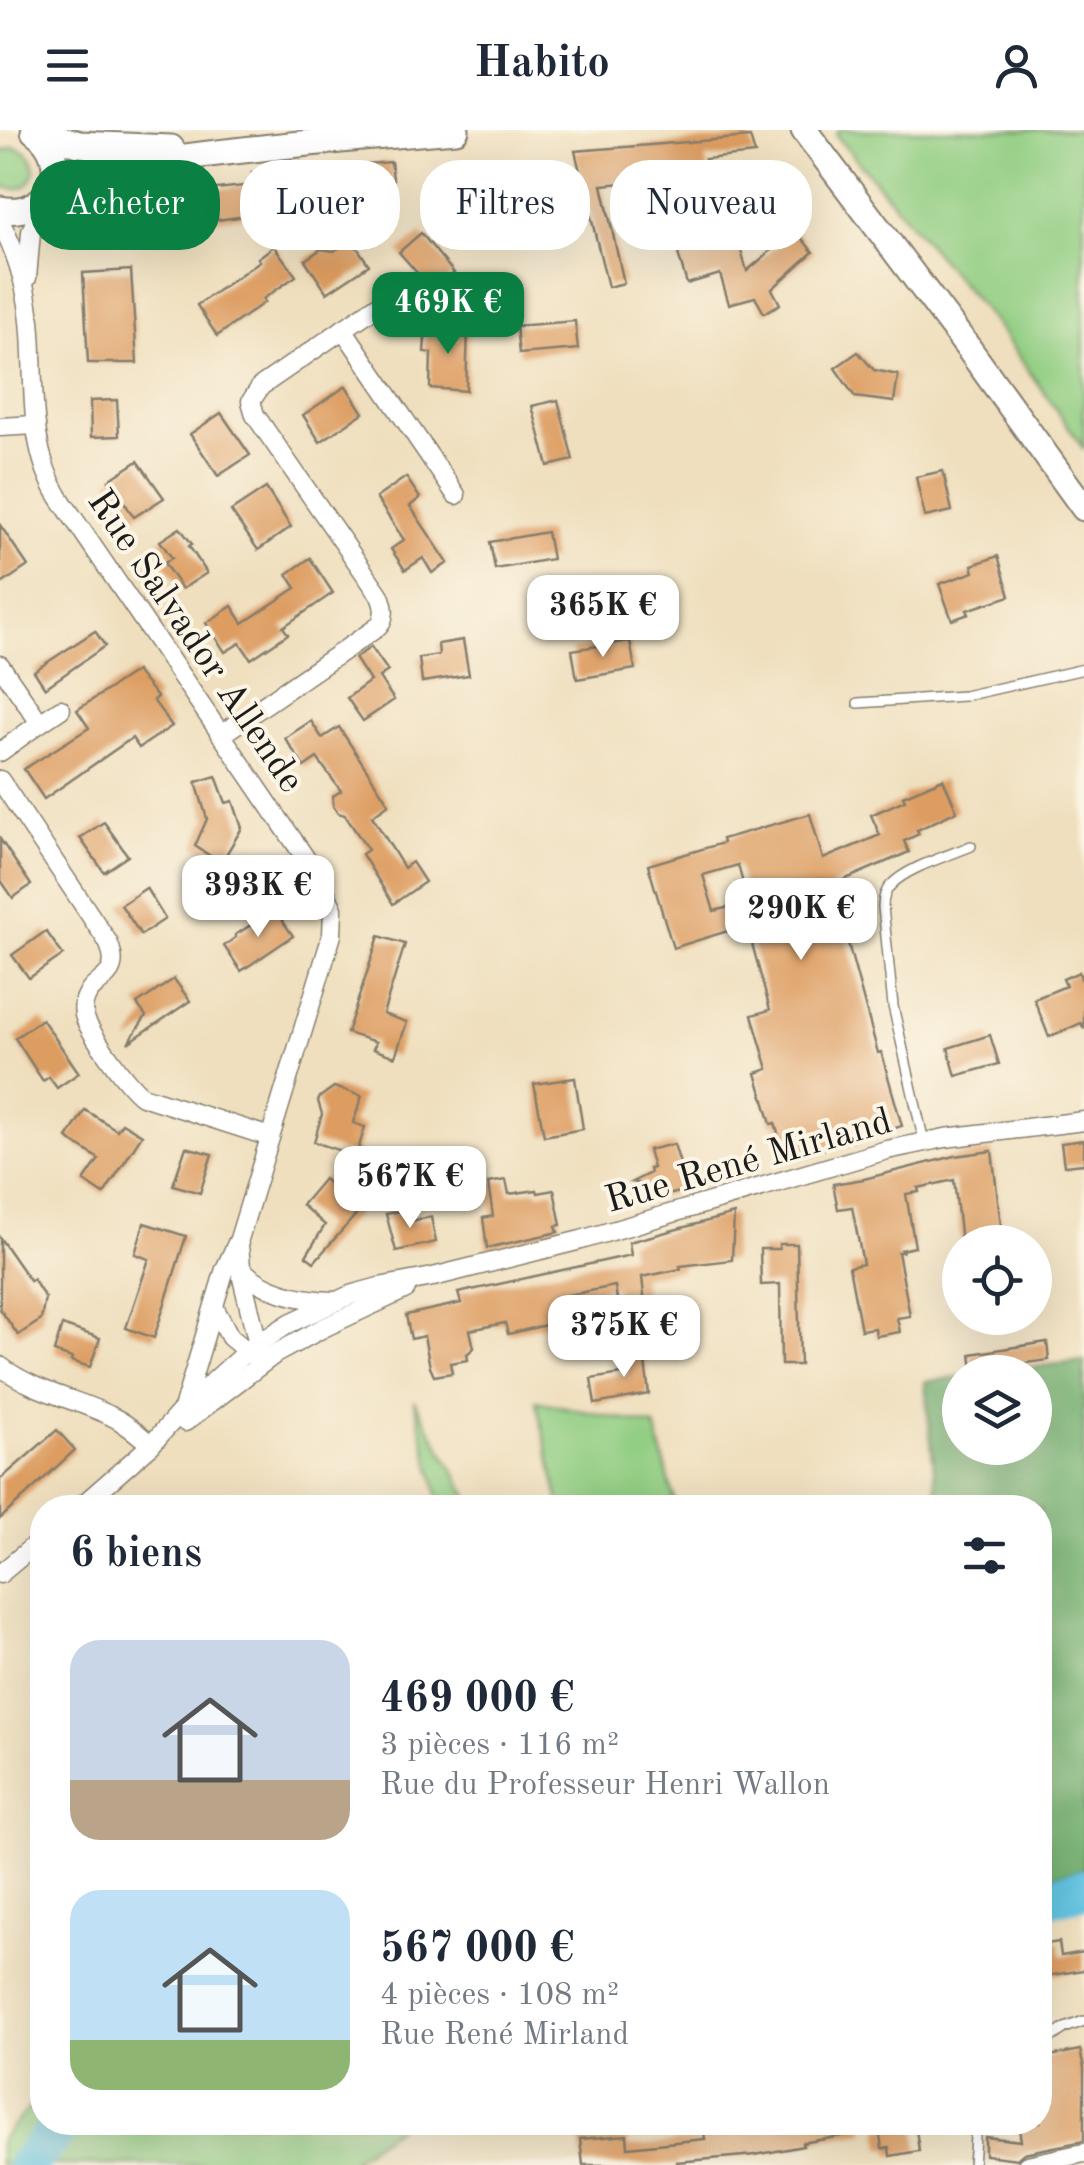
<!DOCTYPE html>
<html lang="fr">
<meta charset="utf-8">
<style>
body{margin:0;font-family:"Old Standard TT",serif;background:#f2f2f3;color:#1f2937;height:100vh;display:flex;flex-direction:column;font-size:38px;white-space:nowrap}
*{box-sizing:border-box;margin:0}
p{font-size:32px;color:#747a83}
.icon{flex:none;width:55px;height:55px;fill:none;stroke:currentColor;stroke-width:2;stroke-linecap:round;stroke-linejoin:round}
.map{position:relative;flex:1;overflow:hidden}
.side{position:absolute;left:30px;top:1365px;width:1022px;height:640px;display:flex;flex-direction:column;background:#fff;border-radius:40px;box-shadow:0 10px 40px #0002}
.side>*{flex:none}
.banner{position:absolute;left:30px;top:30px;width:1025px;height:90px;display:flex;gap:20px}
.buttons{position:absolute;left:942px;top:1095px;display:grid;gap:20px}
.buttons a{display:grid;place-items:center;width:110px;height:110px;border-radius:50%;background:#fff;box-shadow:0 10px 40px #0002;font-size:50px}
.price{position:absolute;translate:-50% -85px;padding:0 22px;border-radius:20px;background:#fff;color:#222;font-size:32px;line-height:65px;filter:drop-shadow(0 2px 5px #0008)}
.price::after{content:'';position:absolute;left:50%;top:60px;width:30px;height:22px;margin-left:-15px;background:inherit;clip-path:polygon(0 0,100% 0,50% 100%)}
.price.current{background:#0b8043;color:#fff}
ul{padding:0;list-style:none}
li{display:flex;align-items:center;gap:30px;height:250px;padding:0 40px}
li span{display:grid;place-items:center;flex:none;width:280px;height:200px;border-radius:30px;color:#555}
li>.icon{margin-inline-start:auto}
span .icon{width:120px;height:120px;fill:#fffc;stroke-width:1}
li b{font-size:42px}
h2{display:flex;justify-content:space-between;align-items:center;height:120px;padding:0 40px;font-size:42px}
.chip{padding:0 35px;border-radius:40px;background:#fff;box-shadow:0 10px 40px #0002;font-size:35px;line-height:90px}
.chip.current{background:#0b8043;color:#fff}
header{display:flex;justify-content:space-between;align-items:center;height:130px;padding:0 40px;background:#fff;font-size:45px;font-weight:800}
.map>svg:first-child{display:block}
.green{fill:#92ce83;stroke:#577550;stroke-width:2.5}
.forest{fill:#75b171;stroke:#486646;stroke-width:2.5}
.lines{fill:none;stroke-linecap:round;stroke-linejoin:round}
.river{stroke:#62c3e0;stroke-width:40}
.building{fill:#dd9c61;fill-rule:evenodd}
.lane-casing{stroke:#867e6d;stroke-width:12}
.street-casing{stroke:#867e6d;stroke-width:21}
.secondary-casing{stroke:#867e6d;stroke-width:29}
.lane{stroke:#fff;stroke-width:9}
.street{stroke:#fff;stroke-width:18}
.secondary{stroke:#fff;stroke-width:25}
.labels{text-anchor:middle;stroke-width:8;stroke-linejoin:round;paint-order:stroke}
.street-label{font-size:38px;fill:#1c1c1c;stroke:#fcf5e5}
</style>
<header><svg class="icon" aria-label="menu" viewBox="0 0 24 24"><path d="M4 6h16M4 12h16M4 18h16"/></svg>Habito<svg class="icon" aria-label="person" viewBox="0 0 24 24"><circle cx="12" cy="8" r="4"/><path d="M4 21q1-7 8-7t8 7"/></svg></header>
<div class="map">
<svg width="1084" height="2035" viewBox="0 0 1084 2035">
<rect width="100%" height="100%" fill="#fcf5e5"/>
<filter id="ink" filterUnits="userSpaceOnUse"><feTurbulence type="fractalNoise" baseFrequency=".01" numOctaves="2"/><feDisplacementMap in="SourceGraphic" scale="20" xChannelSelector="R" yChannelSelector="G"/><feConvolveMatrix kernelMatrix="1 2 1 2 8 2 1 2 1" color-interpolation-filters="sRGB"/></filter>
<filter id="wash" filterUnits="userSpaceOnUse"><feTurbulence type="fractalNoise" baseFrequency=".0048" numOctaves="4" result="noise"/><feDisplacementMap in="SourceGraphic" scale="40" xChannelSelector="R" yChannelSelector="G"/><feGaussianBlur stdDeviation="2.25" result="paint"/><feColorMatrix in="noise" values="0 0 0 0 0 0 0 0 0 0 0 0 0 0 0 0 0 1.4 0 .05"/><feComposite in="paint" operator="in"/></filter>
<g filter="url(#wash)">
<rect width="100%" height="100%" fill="#efdfbe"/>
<g class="green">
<polygon points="838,0 1084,0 1084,319 998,197 836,5"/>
<path d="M15 17C50 27 33 72 0 55V22Z"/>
<polygon points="414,1270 474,1377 441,1377"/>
<polygon points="536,1271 655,1296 676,1377 561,1377"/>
<polygon points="42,1965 42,1992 402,1993 354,2028 356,2035 0,2035 0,2009"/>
</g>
<polygon class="forest" points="1084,1231 1084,1739 1040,1749 1040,1378 938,1377 925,1252 960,1247 960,1318 1035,1318 1035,1242 996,1242"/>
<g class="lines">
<g class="river">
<polyline points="1040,1769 1084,1759"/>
<polyline points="27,2035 64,1992"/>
</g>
</g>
<g id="blocks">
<g class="building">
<polygon points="750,7 755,24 705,29 715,65 724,63 747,141 795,100 813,122 772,159 780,174 764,183 755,167 729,174 720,144 687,154 664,76 686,47 602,55 624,153 608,157 575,21"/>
<polygon points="391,32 394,57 284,79 247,77 252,85 183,95 180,63 253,55 252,43"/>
<polygon points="421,103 454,143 434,162 399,122"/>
<polygon points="352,110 369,135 327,163 305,130 321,119 334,121"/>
<polygon points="274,116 296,146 263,169 265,172 217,206 197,175 260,131 258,128"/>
<polygon points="131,140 137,233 88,233 83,143"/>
<polygon points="575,191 578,219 519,224 516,196"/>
<polygon points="426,196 468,198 466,261 430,258 431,223 424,222"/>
<polygon points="858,222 874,240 898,245 894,272 855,267 835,238"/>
<polygon points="346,256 363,283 320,312 303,285"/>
<polygon points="117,270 119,306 91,307 90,271"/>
<polygon points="558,270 573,330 548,336 532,276"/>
<polygon points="221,283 250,325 218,346 190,304"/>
<polygon points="138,331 164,368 134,387 109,350"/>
<polygon points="943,341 952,381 925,387 916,347"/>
<polygon points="406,347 420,368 410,376 448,433 432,443 423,428 405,440 391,419 404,410 376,368"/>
<polygon points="266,358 291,397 258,420 231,381"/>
<polygon points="0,395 28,436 0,455"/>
<polygon points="180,398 192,414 189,416 207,443 182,459 164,433 172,428 160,411"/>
<polygon points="547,402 552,429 495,439 490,412"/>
<polygon points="998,426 1010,466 967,480 969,484 952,490 939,454 974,442 972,435"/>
<polygon points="310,428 333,463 283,497 288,504 251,529 240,513 225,522 206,493 232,476 243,493 296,458 287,444"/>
<polygon points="95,501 105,516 45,558 34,541"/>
<polygon points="463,510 469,545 422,552 419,528 439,525 438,514"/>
<polygon points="630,511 635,539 577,549 572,520"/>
<polygon points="371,517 388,541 379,547 394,570 363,591 347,568 370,551 355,528"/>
<polygon points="136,541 157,567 153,570 172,596 139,618 132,608 44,669 24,639 89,598 77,580"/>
<polygon points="311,591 322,608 339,597 389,674 372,686 404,738 412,732 425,752 393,774 362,724 368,720 345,685 338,683 333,676 333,666 341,661 317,628 304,637 285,608"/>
<polygon points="216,646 226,673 233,671 242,698 221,733 195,716 207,689 196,652"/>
<path d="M943 649 957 681 917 700 919 704 904 711 909 722 832 755 878 923 881 922 902 996 786 1030 775 993 771 994 756 943 768 939 752 885 770 880 747 795 673 818 648 735 723 713 722 709 810 684 823 729 880 705 871 685 905 670 903 666ZM738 735 748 772 714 781 703 745Z"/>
<polygon points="104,692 128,726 104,742 80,708"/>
<polygon points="0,709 31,755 13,768 0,749"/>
<polygon points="146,758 165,789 141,805 121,775"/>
<polygon points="275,780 293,806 241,841 224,816 236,807 235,805"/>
<polygon points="46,801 63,825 29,848 12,825"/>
<polygon points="379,806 405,814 383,884 407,892 395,927 373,919 376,912 347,903"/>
<polygon points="1079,842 1081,849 1084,848 1084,899 1081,893 1049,907 1034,869 1066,856 1063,849"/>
<polygon points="174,849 190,871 128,913 146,886 137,874"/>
<polygon points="42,889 79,943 57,958 49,947 43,951 15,908"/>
<polygon points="990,905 999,934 956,946 948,918"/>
<polygon points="575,948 583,999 544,1006 534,954"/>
<polygon points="334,957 362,966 353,993 365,997 356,1026 314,1012 322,984 318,971 320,967"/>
<polygon points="85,980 117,1000 122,993 142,1005 104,1064 84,1051 99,1029 67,1008"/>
<polygon points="1084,1010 1084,1034 1064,1036 1061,1013"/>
<polygon points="674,1014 688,1060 659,1067 656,1057 632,1052 650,1043 649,1039 653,1038 648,1020"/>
<polygon points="186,1017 212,1024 200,1063 173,1055"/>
<polygon points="992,1021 1003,1112 961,1112 954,1050 918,1058 919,1062 906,1064 915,1117 901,1120 902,1122 898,1122 910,1186 897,1188 900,1202 876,1206 875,1198 861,1200 849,1137 863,1134 852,1077 838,1079 833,1054 864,1049 955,1026"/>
<polygon points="324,1049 360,1080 314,1132 306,1126 325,1095 302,1075"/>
<polygon points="506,1050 509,1064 537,1060 538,1063 554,1060 561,1095 556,1096 558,1102 487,1118 483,1088 493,1086 488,1053"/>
<polygon points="408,1079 411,1091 431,1087 436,1112 396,1121 386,1084"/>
<polygon points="734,1084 732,1130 680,1136 681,1139 642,1147 649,1213 629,1216 624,1182 619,1183 615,1156 559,1167 563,1191 508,1204 505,1193 470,1200 474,1218 467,1224 468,1230 450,1233 452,1243 434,1246 430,1237 424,1206 411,1209 406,1185 461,1173 458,1163 631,1125 629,1112"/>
<polygon points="144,1093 186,1106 154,1208 126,1198 149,1129 135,1124"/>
<polygon points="0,1108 30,1151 33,1149 45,1168 41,1190 18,1205 0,1179"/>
<polygon points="779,1114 797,1114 800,1235 781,1235 780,1154 761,1155 760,1119 779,1119"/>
<polygon points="62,1195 100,1208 90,1237 71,1231 72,1228 54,1222"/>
<polygon points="1047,1212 1049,1230 973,1240 971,1224"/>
<polygon points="643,1216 649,1264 595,1274 591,1249 628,1243 625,1219"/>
<polygon points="57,1300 75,1320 0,1389 0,1347 2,1348"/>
<polygon points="1059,1812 1061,1826 1084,1822 1084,1840 1040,1847 1040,1815"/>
<polygon points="1080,1920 1084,1938 1084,2011 1024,2023 1017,2029 985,2025 985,2007 1021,2011 1018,1992 1040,1992 1040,1928"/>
<polygon points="769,1992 864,1992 865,2002 802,2013 803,2016 755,2025 677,2032 677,2035 583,2035 580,2009 627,2005 628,2017 705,2009 704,2000"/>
<polygon points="896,1992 915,1992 919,2021 890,2026 889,2018 882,2019 879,1998 897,1996"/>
</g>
</g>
</g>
<g filter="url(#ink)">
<use href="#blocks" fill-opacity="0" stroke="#867e6d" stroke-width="2.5"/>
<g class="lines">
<g class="lane-casing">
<g id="lane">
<polyline points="858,573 964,566 1084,539"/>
<path d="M924 1012 893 876 883 777C883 768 885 761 891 755 908 737 948 726 971 716"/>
<polyline points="1040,1915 1065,1898 1084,1891"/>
<polyline points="973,2035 976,1992"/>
</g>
</g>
<g class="street-casing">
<g id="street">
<path d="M0 91C12 114 21 139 26 164 40 231 21 306 59 367L319 748 333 779 332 805 239 1109 225 1139 183 1279"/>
<polyline points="27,148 31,102 44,67"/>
<polyline points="343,199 456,365"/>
<polyline points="0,297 36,295"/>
<polyline points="0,535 40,593 0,622"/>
<polyline points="40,593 61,579"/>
<path d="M222 604 375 499C387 490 385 476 379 464L255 285 251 271 261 256 390 167"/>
<path d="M0 650 108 812C125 852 91 845 84 873 83 878 83 883 85 888 91 905 128 956 142 966L270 1007"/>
<polyline points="239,1115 242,1148 260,1222"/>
<path d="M241 1139C265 1162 301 1170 334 1171"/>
<polyline points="214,1177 230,1207 253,1226"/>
<path d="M0 1236C34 1262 74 1268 111 1286 126 1293 138 1304 151 1315"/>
<polyline points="185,1292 275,1224 323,1198 406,1159"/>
<polyline points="79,1378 151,1315 183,1279 247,1221 290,1193 350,1165 379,1157 433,1147 581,1110 887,1020 945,1008 1084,991"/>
<polyline points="0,1444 42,1409"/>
<polyline points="1027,2035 1084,2023"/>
</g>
</g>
<g class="secondary-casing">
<g id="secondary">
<polyline points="804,0 969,219 1084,378"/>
<polyline points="35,1 79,14 171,18"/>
<path d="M52 55C82 32 120 36 156 31 255 17 356 8 456 0"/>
<path d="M0 79C50 90 76 31 34 1"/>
</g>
</g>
<use href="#lane" class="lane"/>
<use href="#street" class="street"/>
<use href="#secondary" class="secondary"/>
</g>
</g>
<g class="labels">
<g class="street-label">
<text transform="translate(197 510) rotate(56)" y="13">Rue Salvador Allende</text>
<text transform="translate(748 1029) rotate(-16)" y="13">Rue René Mirland</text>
</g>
</g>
</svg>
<div class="buttons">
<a><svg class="icon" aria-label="locate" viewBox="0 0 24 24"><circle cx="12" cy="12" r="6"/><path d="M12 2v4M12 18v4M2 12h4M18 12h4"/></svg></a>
<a><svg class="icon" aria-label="layers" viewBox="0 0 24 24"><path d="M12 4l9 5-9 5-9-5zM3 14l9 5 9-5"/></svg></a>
</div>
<b class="price current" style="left:448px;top:227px">469K €</b>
<b class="price" style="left:603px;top:530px">365K €</b>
<b class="price" style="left:258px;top:810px">393K €</b>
<b class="price" style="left:801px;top:833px">290K €</b>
<b class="price" style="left:410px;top:1101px">567K €</b>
<b class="price" style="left:624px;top:1250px">375K €</b>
<div class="banner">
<a class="chip current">Acheter</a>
<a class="chip">Louer</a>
<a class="chip">Filtres</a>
<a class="chip">Nouveau</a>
</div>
<section class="side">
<h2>6 biens<svg class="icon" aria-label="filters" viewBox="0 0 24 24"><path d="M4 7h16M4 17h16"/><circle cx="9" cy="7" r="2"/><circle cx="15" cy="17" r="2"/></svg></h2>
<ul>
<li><span style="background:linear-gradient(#c9d6e8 70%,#b9a48a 0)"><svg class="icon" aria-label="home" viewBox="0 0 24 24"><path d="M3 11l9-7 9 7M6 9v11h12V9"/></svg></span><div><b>469 000 €</b><p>3 pièces · 116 m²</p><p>Rue du Professeur Henri Wallon</p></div></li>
<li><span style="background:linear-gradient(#bfe0f5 75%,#8fb573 0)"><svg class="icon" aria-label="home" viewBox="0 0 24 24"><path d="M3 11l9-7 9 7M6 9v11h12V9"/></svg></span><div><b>567 000 €</b><p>4 pièces · 108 m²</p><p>Rue René Mirland</p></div></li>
</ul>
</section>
</div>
